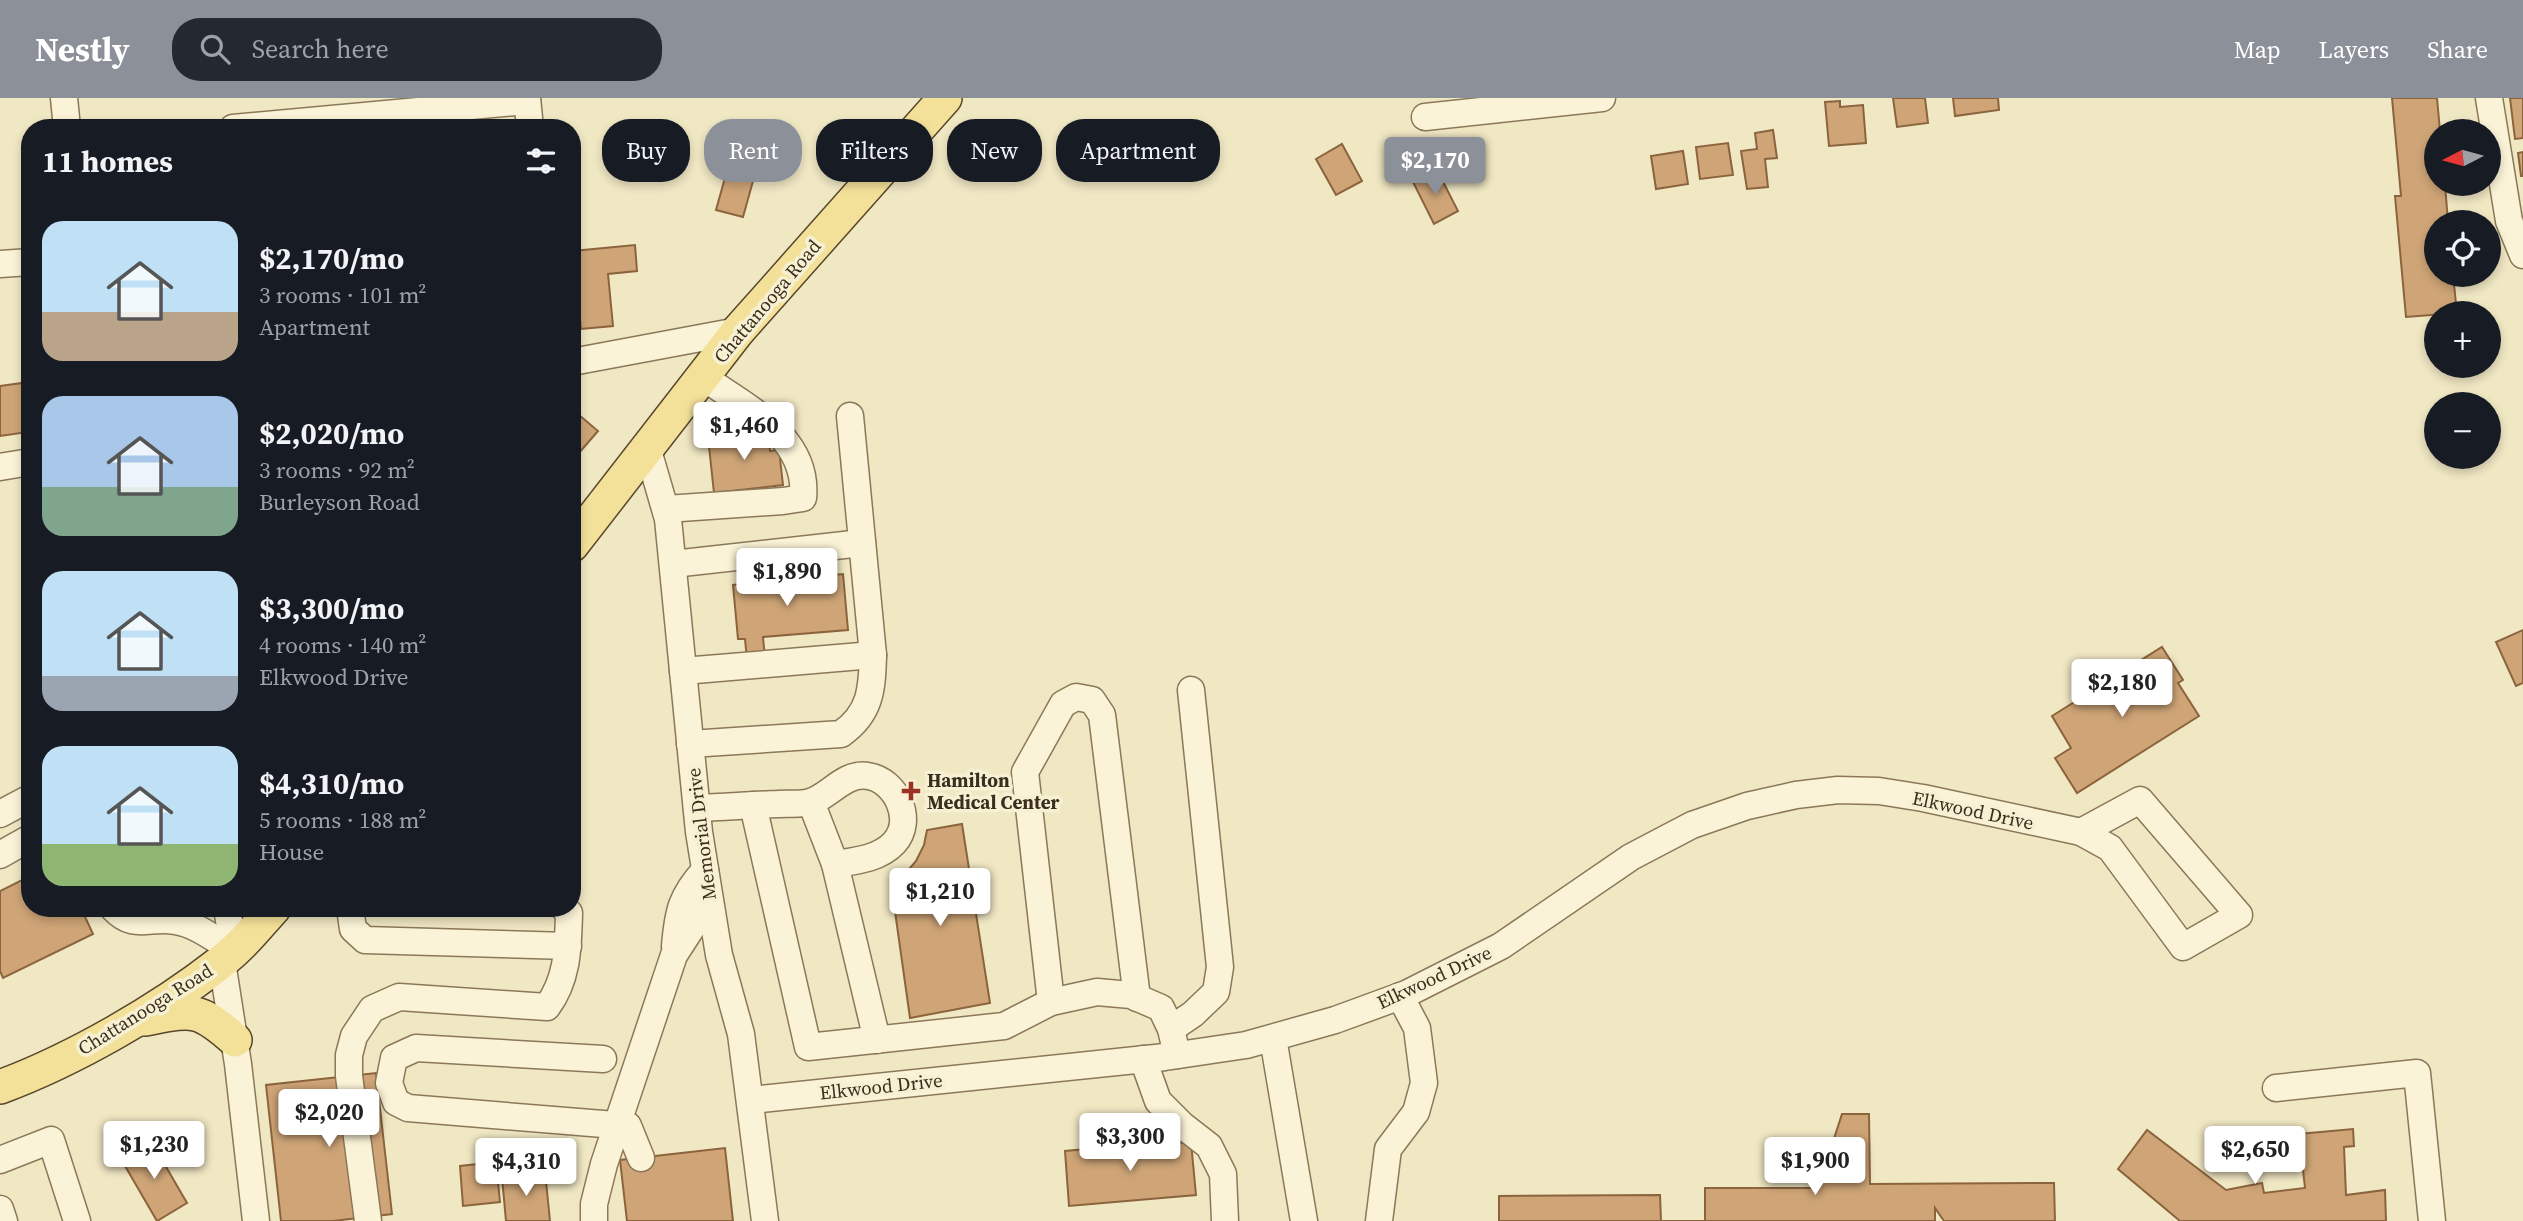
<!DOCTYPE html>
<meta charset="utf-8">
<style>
body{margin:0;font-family:"Source Serif 4",serif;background:#242831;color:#f1f3f6;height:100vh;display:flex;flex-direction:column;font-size:26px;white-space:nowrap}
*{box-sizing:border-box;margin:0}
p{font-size:23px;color:#9ea1a6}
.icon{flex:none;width:38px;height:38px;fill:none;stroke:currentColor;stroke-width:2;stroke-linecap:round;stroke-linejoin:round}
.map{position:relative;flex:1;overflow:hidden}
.sheet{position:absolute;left:21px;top:21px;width:560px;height:798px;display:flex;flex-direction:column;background:#171b24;border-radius:28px;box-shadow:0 4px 10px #0003}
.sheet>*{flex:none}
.top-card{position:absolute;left:602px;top:21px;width:665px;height:63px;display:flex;gap:14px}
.needle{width:46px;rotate:264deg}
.buttons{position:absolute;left:2424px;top:21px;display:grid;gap:14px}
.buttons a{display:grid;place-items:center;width:77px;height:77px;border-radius:50%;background:#171b24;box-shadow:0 4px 10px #0003;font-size:35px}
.price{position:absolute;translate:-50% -60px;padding:0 16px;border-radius:7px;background:#fff;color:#222;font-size:23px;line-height:46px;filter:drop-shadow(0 2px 4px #0008)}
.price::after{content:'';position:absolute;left:50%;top:42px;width:21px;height:16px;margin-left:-10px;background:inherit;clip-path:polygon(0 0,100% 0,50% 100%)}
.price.on{background:#8c9099;color:#fff}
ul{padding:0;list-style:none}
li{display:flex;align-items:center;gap:21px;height:175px;padding:0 21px}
li span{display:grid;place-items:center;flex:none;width:196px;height:140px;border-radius:21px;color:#555}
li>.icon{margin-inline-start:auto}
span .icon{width:84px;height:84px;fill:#fffc;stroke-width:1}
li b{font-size:30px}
h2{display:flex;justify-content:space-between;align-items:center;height:84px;padding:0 21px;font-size:30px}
.chip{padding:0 24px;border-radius:28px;background:#171b24;box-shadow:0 4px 10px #0003;font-size:24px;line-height:63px}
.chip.on{background:#8c9099;color:#fff}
header{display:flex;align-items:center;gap:42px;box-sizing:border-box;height:98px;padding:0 35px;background:#8c9099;color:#fff}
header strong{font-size:33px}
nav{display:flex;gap:38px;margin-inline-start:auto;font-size:24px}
.search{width:490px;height:63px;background:#242831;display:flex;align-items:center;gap:18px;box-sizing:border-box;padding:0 24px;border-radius:28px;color:#9ea1a6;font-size:26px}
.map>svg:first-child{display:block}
.building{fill:#cfa577;stroke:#8b643e;stroke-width:2}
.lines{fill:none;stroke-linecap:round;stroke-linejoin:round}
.minor-casing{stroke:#8b7859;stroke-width:29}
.major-casing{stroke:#58462d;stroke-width:36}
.minor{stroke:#faf3d7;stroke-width:26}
.major{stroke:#f4e199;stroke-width:33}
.poi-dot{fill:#9c3126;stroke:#f7f0d3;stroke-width:2.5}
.labels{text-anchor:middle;stroke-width:7;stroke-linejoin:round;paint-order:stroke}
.street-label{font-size:19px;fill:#3a2e1e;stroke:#f7f0d3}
.poi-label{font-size:19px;font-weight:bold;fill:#3a2e1e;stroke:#f7f0d3;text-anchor:start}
</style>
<header>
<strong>Nestly</strong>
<div class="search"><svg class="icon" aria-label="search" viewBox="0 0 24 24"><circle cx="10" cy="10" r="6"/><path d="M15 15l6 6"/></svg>Search here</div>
<nav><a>Map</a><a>Layers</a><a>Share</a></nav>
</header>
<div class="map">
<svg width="2523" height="1123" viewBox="0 0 2523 1123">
<rect width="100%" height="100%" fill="#f0e7c3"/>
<g class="building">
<polygon points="1893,0 1925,0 1928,25 1897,29"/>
<polygon points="1953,0 1998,0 1999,12 1955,18"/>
<polygon points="2392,0 2437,0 2440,33 2436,33 2436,86 2445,86 2448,124 2436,124 2436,177 2453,177 2457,215 2406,219 2395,98 2401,98"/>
<polygon points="2510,0 2523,0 2523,40 2515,41"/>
<polygon points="1840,3 1840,9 1863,7 1866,45 1829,48 1825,4"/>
<polygon points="1773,32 1777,60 1765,61 1768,89 1747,91 1741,53 1757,51 1755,35"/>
<polygon points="1728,45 1733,77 1700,81 1696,49"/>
<polygon points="1342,46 1362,83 1336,97 1316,61"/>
<polygon points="733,51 760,58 743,119 716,112"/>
<polygon points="1683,53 1688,86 1656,91 1651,58"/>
<polygon points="2523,54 2523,78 2521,78 2518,55"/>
<polygon points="1437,72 1458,113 1434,126 1413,84"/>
<polygon points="635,147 637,173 608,176 613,228 581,231 573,153"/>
<polygon points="22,285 28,334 0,338 0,288"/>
<polygon points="572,311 598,333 572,363"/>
<polygon points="768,333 770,353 779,352 783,387 714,395 708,339"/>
<polygon points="755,463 757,484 843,476 848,532 763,539 765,560 747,562 745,541 738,541 733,487 742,486 740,464"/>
<polygon points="2523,532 2523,585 2516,588 2496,544"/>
<polygon points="2162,549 2183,582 2178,585 2199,618 2077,695 2055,660 2071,650 2052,618"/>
<polygon points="962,726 990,905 910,920 891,785 905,776 916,763 924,747 927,732"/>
<polygon points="30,778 30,810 81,810 93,836 3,880 0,873 0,793"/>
<polygon points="376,975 392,1116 333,1123 281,1123 266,987"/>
<polygon points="1842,1016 1869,1016 1870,1086 2054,1085 2055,1123 1944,1123 1935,1110 1935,1123 1499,1123 1499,1098 1660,1097 1661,1123 1705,1123 1705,1090 1818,1090"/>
<polygon points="2353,1031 2354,1048 2344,1049 2346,1097 2385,1092 2386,1123 2180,1123 2118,1071 2147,1032 2226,1092 2262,1085 2264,1095 2305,1090 2299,1036"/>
<polygon points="1159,1039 1159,1047 1191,1044 1196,1097 1069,1108 1065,1053 1131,1047 1131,1042"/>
<polygon points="151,1043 187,1105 157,1123 121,1061"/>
<polygon points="725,1050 733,1123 627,1123 620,1062"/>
<polygon points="496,1064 500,1104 463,1108 460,1068"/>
<polygon points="545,1073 550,1123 506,1123 502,1079"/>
</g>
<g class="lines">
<g class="minor-casing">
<g id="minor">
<polyline points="64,0 67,30"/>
<polyline points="527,0 530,30"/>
<polyline points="2489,0 2509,123 2523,157"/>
<polyline points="1425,19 1602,0"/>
<polyline points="233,30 527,3"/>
<polyline points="0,166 30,164"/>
<polyline points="572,264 738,233"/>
<polyline points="647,349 668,421 699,734 719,857 741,936 765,1123"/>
<polyline points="0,369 30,364"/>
<path d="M666 411 783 403 803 400C809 339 746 309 703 279"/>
<polyline points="673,466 862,445"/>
<polyline points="683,573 873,557"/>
<path d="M690 646 841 636C871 615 872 591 873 557L850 318"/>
<polygon points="2140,702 2239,817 2183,849 2110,750 2081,734"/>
<polyline points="753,707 808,949 1004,928 1051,904 1097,894 1131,897 1161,910 1171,931 1177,957"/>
<path d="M697 710C724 709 751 707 778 706 788 705 801 707 810 704 829 699 844 674 868 678 896 682 915 722 894 745 879 761 855 763 835 766L811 704"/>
<polyline points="0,716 30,700"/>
<polyline points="0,757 30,740"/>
<polyline points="835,766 877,942"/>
<path d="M113 810C134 833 150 818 175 823 196 826 216 842 234 853"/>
<polyline points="227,810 234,853"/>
<polyline points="350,810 353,831 365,842 568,848"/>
<path d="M675 848C678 814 681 798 705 772"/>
<polyline points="222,864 238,966 256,1123"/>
<polyline points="1051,904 1025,674 1063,606 1076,599 1092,602 1102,617 1137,900"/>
<polyline points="1171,931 1193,916 1216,894 1220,869 1191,592"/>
<polyline points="1273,940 1304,1123"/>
<polyline points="603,961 416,950 394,960 389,985 396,1004 408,1010 628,1028 641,1060"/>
<polyline points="1143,961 1158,1003 1182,1027 1209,1048 1223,1076 1225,1123"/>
<polyline points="2276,990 2417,975 2432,1123"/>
<polyline points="751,1002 1165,959 1246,947 1335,922 1406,896 1501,848 1631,759 1692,727 1747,708 1796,697 1838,692 1879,693 1923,700 2081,734"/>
<polyline points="0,1062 51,1042 77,1123"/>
<polyline points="0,1111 4,1123"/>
<path d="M368 1123 349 978V957L354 938 372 911 399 899 547 909C568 881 568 849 569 815L564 810"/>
<polyline points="594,1123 594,1106 604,1066 674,857 709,803"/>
<polyline points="1379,1123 1388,1051 1416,1014 1424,985 1417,930 1400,898"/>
</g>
</g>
<g class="major-casing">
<g id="major">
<polyline points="572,447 738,233 945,0"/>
<path d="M145 921C193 912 198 909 235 942"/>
<path d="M0 989C73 962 160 912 221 864 241 849 257 829 274 810"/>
</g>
</g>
<use href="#minor" class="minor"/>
<use href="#major" class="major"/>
</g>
<path class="poi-dot" d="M907.5 682.5h7v7h7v7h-7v7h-7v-7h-7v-7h7z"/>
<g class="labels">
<g class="street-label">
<text transform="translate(767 203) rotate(-50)" y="7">Chattanooga Road</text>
<text transform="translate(1973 712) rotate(12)" y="7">Elkwood Drive</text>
<text transform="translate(701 736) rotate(-97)" y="7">Memorial Drive</text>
<text transform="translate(1434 879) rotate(-25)" y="7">Elkwood Drive</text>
<text transform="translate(145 911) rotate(-32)" y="7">Chattanooga Road</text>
<text transform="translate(881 988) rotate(-6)" y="7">Elkwood Drive</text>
</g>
<g class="poi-label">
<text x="927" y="689">Hamilton<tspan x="927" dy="22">Medical Center</tspan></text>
</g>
</g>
</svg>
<div class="buttons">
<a><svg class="needle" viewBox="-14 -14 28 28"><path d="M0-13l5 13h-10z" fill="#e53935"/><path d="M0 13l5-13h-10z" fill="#9ea1a6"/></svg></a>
<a><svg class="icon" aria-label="locate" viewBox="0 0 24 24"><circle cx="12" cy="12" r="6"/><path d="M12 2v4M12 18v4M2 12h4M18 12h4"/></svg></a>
<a>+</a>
<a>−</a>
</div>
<b class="price on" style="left:1435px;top:99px">$2,170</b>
<b class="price" style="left:744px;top:364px">$1,460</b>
<b class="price" style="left:787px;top:510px">$1,890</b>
<b class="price" style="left:2122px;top:621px">$2,180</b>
<b class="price" style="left:940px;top:830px">$1,210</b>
<b class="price" style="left:329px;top:1051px">$2,020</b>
<b class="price" style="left:1130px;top:1075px">$3,300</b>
<b class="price" style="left:154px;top:1083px">$1,230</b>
<b class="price" style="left:2255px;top:1088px">$2,650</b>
<b class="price" style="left:1815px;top:1099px">$1,900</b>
<b class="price" style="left:526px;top:1100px">$4,310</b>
<div class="top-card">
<a class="chip">Buy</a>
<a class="chip on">Rent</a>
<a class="chip">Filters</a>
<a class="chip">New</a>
<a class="chip">Apartment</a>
</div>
<section class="sheet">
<h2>11 homes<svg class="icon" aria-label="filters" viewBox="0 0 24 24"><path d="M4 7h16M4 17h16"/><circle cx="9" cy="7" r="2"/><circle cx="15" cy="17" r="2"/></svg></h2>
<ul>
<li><span style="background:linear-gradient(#bfe0f5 65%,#b9a48a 0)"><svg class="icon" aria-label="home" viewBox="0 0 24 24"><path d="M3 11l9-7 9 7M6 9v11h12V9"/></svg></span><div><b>$2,170/mo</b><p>3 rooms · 101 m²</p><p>Apartment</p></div></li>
<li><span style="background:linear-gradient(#a9c7e8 65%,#7fa58c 0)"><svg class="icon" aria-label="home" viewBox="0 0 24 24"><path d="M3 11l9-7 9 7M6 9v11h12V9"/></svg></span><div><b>$2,020/mo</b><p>3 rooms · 92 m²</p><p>Burleyson Road</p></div></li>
<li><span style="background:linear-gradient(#bfe0f5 75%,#9aa5b1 0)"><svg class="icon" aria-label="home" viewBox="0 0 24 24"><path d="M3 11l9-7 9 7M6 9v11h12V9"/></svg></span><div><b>$3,300/mo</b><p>4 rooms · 140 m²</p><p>Elkwood Drive</p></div></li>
<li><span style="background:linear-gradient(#bfe0f5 70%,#8fb573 0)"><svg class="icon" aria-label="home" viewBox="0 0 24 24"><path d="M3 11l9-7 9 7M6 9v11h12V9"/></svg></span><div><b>$4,310/mo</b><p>5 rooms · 188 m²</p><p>House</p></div></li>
</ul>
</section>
</div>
